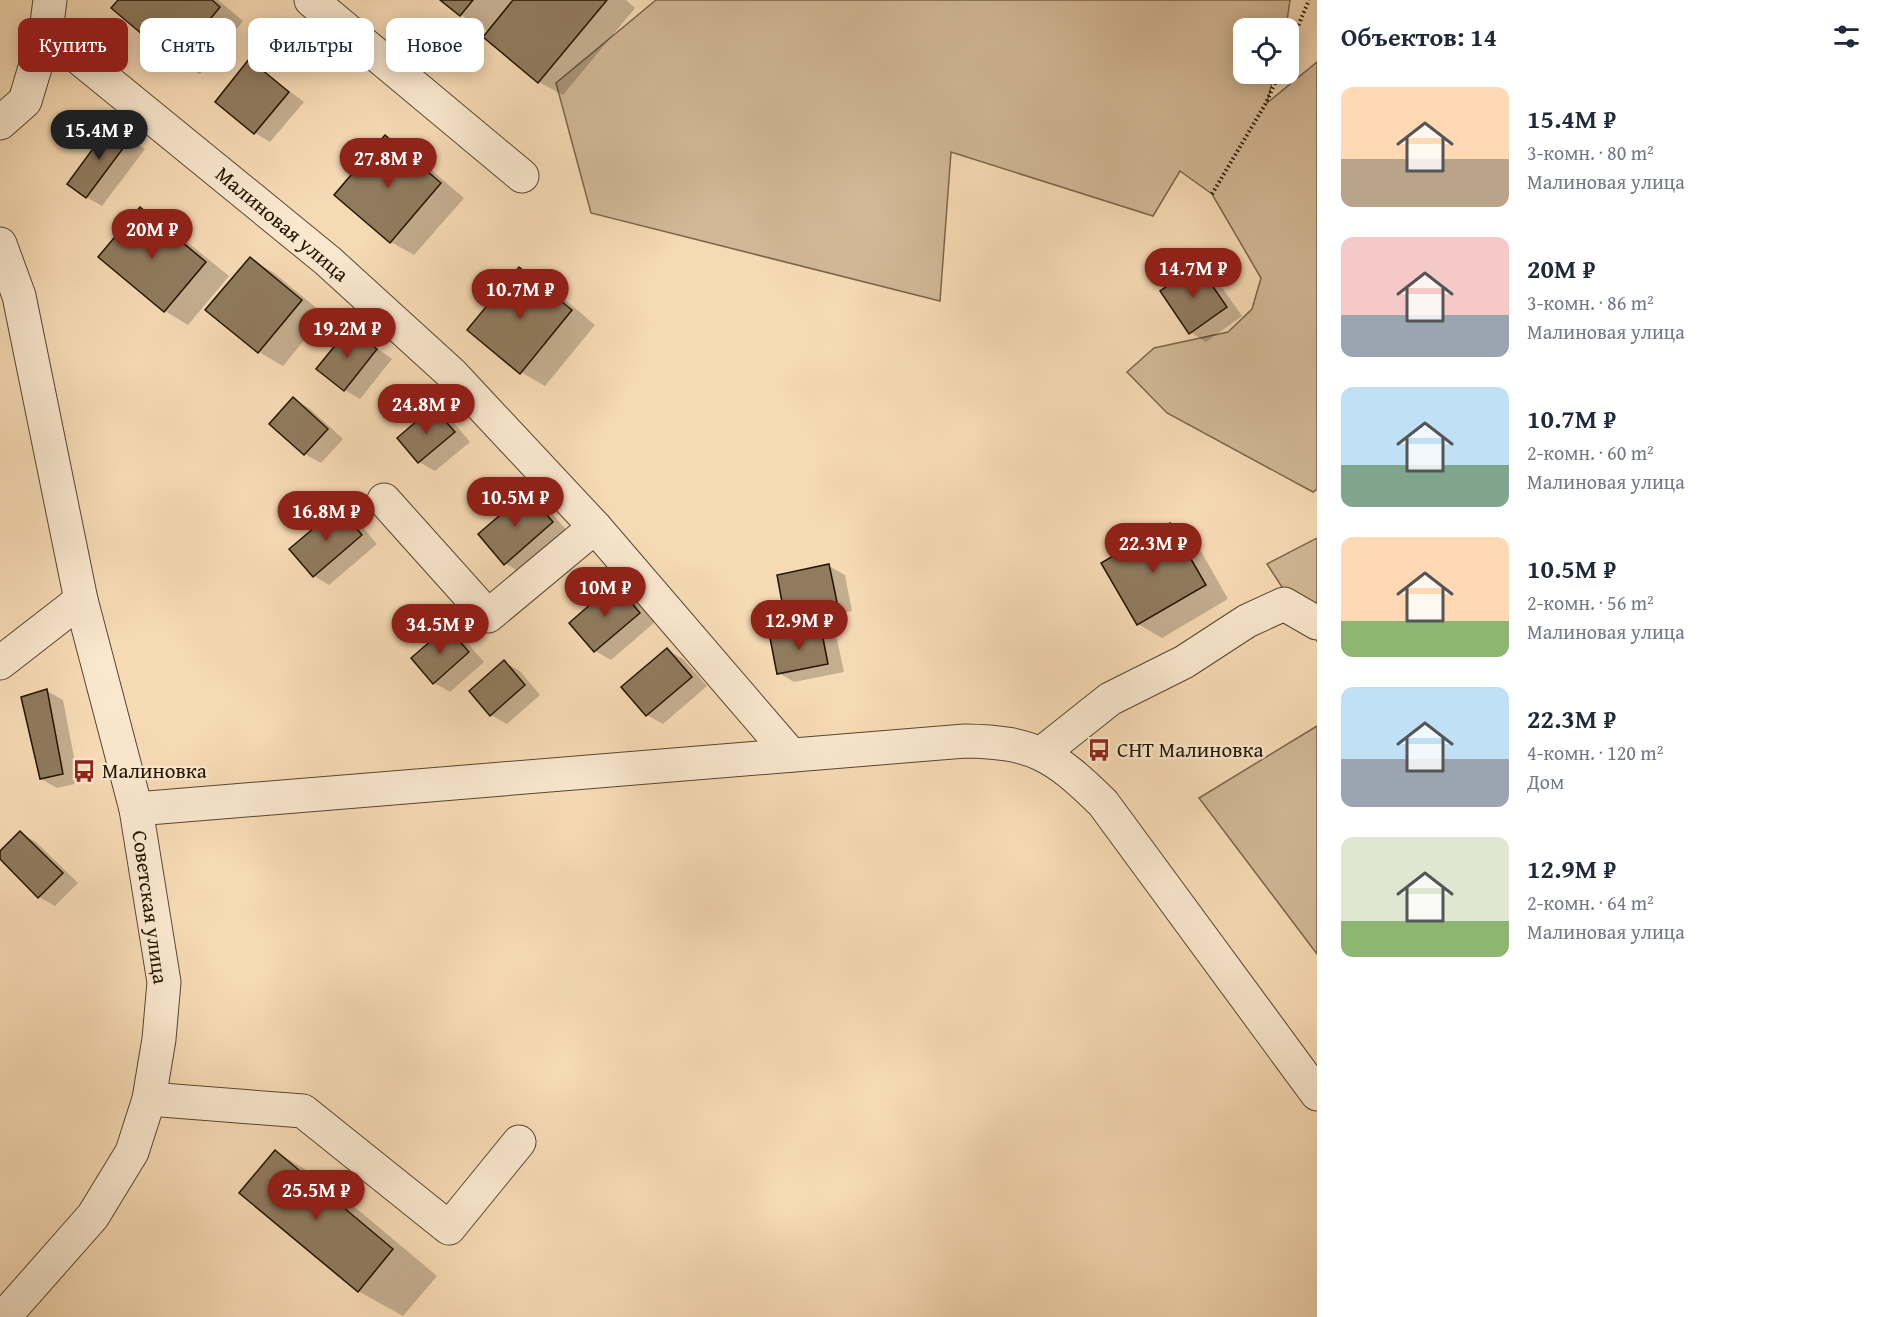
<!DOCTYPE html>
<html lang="ru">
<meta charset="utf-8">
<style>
body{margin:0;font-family:"Gentium Book Plus",serif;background:#f2f2f3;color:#1f2937;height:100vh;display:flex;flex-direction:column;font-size:22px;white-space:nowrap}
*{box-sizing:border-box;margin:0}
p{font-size:20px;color:#747a83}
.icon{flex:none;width:33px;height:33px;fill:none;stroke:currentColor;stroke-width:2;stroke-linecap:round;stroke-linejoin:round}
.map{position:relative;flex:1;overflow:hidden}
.side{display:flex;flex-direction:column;background:#fff;width:570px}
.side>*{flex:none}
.guide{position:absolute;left:18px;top:18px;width:570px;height:54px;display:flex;gap:12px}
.tools{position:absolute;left:1233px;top:18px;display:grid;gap:12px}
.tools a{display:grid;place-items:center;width:66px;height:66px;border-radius:12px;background:#fff;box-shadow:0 3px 15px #0003;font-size:30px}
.price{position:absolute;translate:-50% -51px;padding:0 14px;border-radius:21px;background:#8f2418;color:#fff;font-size:20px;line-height:39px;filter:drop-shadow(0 2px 3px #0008)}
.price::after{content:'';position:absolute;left:50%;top:36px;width:18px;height:14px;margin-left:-9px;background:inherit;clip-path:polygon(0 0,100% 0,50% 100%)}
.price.current{background:#222;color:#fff}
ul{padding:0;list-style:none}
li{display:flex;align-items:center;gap:18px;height:150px;padding:0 24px}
li span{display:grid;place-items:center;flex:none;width:168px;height:120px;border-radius:12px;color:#555}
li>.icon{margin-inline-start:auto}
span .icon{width:72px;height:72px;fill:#fffc;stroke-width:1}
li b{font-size:26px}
h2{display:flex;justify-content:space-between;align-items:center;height:72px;padding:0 24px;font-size:26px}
.chip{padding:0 21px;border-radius:12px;background:#fff;box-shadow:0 3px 15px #0003;font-size:21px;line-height:54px}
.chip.current{background:#8f2418;color:#fff}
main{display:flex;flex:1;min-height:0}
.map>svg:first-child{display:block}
.green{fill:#d2b896;stroke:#7a664c;stroke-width:1.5}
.shadow{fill:#0003}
.building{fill:#907b5e;stroke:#221401;stroke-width:1.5}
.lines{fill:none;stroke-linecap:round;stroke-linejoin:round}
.minor-casing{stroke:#57462e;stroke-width:35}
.path{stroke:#221401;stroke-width:4;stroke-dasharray:1.5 3;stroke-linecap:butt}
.minor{stroke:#f9e7ce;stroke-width:33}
.labels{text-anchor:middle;stroke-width:4.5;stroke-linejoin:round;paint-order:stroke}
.street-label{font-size:21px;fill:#221401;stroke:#f9e7ce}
.poi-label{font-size:21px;fill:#221401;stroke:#f9e7ce;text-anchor:start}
</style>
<main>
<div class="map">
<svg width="1317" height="1317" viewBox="0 0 1317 1317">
<rect width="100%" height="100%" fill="#f6dab4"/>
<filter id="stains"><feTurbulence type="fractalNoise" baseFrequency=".00333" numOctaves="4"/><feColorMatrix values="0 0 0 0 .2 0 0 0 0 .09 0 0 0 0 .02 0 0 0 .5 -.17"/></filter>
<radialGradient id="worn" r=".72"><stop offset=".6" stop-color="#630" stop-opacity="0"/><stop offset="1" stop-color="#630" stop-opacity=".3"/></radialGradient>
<g class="green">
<polygon points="656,0 1290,0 1286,28 1244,28 1244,74 1274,74 1267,103 1317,62 1317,489 1313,492 1167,413 1127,372 1154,348 1228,332 1252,309 1261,278 1212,194 1180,171 1153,216 951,152 940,301 591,213 556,83"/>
<polygon points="1317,538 1317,641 1267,564"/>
<polygon points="1317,726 1317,954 1199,798"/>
</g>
<g class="shadow">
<polygon points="120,0 218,0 243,21 200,74 176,61"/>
<polygon points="443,0 626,0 635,8 563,95 539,82 489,32 461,15"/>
<polygon points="249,61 304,102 270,142 255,133"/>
<polygon points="112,126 145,149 102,206 86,197"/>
<polygon points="386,137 409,151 464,198 414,255 391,242"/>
<polygon points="140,209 164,223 229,276 188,325 165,311"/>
<polygon points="250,259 274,273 325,315 283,366 259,352 208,310"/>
<polygon points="1198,267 1214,276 1242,316 1206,342 1190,332"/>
<polygon points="520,268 544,282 595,325 545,386 521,372"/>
<polygon points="350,329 392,359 360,399 345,390"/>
<polygon points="294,399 309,408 343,439 321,463 305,454"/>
<polygon points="433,408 449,417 470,442 435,471 419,462"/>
<polygon points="527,493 543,503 568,532 521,573 505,563"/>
<polygon points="339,509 355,518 377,544 329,585 314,576"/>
<polygon points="1170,525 1194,539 1228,599 1162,638 1138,624"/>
<polygon points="829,566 845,575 852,611 802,621 786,612"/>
<polygon points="615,585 631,594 655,622 611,660 595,651 571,623"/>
<polygon points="448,629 463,638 484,662 450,692 434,683"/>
<polygon points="821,630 837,639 844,672 794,682 779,673"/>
<polygon points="667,650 683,659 707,686 663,724 647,715"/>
<polygon points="504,662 520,671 540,695 507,724 491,715"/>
<polygon points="47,691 63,700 79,783 57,788 41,779"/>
<polygon points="20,833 36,842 78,883 55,906 39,897 0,857 0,853"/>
<polygon points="276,1152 320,1178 437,1276 403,1316 358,1291"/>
</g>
<g class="building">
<polygon points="118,0 212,0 220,7 175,62 111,8"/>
<polygon points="440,0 473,0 460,16"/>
<polygon points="513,0 607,0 538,83 483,37"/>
<polygon points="249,59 289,92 254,134 215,102"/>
<polygon points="111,124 130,139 86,198 67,184"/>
<polygon points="385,135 441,183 390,243 334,195"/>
<polygon points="140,207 206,262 164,312 98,257"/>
<polygon points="250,257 302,300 258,353 205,310"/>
<polygon points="1198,265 1227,307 1189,334 1160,291"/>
<polygon points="519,267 572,310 520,374 467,330"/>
<polygon points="350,327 377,349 344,391 316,369"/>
<polygon points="293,397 328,429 304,455 269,424"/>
<polygon points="433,407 455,432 418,463 397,438"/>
<polygon points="527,492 553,522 504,565 478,534"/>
<polygon points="339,507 362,535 313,577 289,549"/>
<polygon points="1170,523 1206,585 1137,625 1101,563"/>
<polygon points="829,564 837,602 784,613 777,575"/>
<polygon points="615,583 640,613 594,652 569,623"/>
<polygon points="447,627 469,652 433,684 411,658"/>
<polygon points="821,628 828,664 777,674 770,638"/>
<polygon points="667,648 692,677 646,716 621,687"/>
<polygon points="504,660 525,685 490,716 469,691"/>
<polygon points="47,689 63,774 40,779 21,697"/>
<polygon points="20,831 63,873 38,898 0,859 0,851"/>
<polygon points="275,1150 393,1249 358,1292 239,1193"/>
</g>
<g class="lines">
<g class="minor-casing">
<g id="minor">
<polyline points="311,0 522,176"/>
<polyline points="46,31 328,261 452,374 595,527 791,755"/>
<polyline points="0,123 25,101 46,31 50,0"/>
<path d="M0 244 19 296 81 600 136 809 965 741C1034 742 1054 755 1103 803L1317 1094"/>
<polyline points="384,500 488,616 595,527"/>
<polyline points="0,663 81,600"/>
<polyline points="1042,753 1110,699 1184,662 1247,621 1284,604 1317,623"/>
<polyline points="149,1099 303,1111 449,1228 519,1142"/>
<polyline points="4,1317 93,1216 132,1152 149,1099 159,1039 164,982 136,809"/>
</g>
</g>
<g class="path">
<polyline points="1288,50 1309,0"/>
<polyline points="1212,194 1266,103 1279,74"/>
</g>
<use href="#minor" class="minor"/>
</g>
<defs>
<g id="bus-bare" transform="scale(1.8)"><path d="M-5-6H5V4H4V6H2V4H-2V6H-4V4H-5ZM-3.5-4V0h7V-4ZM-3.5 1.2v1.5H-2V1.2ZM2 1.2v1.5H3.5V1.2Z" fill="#8f2418" stroke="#f9e7ce" stroke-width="2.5" paint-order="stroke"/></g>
</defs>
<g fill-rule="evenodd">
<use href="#bus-bare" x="1099" y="750"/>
<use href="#bus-bare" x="84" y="771"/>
</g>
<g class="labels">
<g class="street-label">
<text transform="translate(282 224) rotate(40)" y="7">Малиновая улица</text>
<text transform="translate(150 907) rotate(82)" y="7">Советская улица</text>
</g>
<g class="poi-label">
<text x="1117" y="757">СНТ Малиновка</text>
<text x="102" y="778">Малиновка</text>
</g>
</g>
<rect width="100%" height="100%" filter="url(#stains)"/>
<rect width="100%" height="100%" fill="url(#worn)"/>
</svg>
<div class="tools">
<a><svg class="icon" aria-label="locate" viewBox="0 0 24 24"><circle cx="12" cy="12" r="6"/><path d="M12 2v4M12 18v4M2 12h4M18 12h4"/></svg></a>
</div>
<b class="price current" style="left:99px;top:161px">15.4M ₽</b>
<b class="price" style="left:388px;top:189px">27.8M ₽</b>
<b class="price" style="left:152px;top:260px">20M ₽</b>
<b class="price" style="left:1193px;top:299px">14.7M ₽</b>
<b class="price" style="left:520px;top:320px">10.7M ₽</b>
<b class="price" style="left:347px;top:359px">19.2M ₽</b>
<b class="price" style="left:426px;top:435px">24.8M ₽</b>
<b class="price" style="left:515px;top:528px">10.5M ₽</b>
<b class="price" style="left:326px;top:542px">16.8M ₽</b>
<b class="price" style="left:1153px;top:574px">22.3M ₽</b>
<b class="price" style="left:605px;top:618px">10M ₽</b>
<b class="price" style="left:799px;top:651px">12.9M ₽</b>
<b class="price" style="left:440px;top:655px">34.5M ₽</b>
<b class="price" style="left:316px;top:1221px">25.5M ₽</b>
<div class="guide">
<a class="chip current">Купить</a>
<a class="chip">Снять</a>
<a class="chip">Фильтры</a>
<a class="chip">Новое</a>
</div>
</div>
<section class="side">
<h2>Объектов: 14<svg class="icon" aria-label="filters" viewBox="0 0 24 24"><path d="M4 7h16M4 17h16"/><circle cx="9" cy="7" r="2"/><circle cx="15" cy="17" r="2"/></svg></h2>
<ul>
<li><span style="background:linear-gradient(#ffd9b3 60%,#b9a48a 0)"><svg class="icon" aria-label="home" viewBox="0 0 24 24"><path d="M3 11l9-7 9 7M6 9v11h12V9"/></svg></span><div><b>15.4M ₽</b><p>3-комн. · 80 m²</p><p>Малиновая улица</p></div></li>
<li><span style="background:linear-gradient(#f6c9c9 65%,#9aa5b1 0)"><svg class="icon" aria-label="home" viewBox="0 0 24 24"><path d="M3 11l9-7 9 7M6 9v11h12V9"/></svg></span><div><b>20M ₽</b><p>3-комн. · 86 m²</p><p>Малиновая улица</p></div></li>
<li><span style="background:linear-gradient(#bfe0f5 65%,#7fa58c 0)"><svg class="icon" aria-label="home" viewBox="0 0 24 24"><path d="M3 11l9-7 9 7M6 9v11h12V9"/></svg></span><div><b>10.7M ₽</b><p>2-комн. · 60 m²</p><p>Малиновая улица</p></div></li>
<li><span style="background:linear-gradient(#ffd9b3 70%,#8fb573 0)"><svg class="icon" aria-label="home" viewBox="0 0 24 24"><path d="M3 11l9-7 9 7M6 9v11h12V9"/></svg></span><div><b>10.5M ₽</b><p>2-комн. · 56 m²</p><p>Малиновая улица</p></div></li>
<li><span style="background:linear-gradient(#bfe0f5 60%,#9aa5b1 0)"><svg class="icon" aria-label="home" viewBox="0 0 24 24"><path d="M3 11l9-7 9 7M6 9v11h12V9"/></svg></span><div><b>22.3M ₽</b><p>4-комн. · 120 m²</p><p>Дом</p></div></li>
<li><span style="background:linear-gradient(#dfe7d0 70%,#8fb573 0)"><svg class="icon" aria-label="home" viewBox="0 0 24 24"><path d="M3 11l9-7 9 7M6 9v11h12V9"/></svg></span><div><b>12.9M ₽</b><p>2-комн. · 64 m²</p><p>Малиновая улица</p></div></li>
</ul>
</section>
</main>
